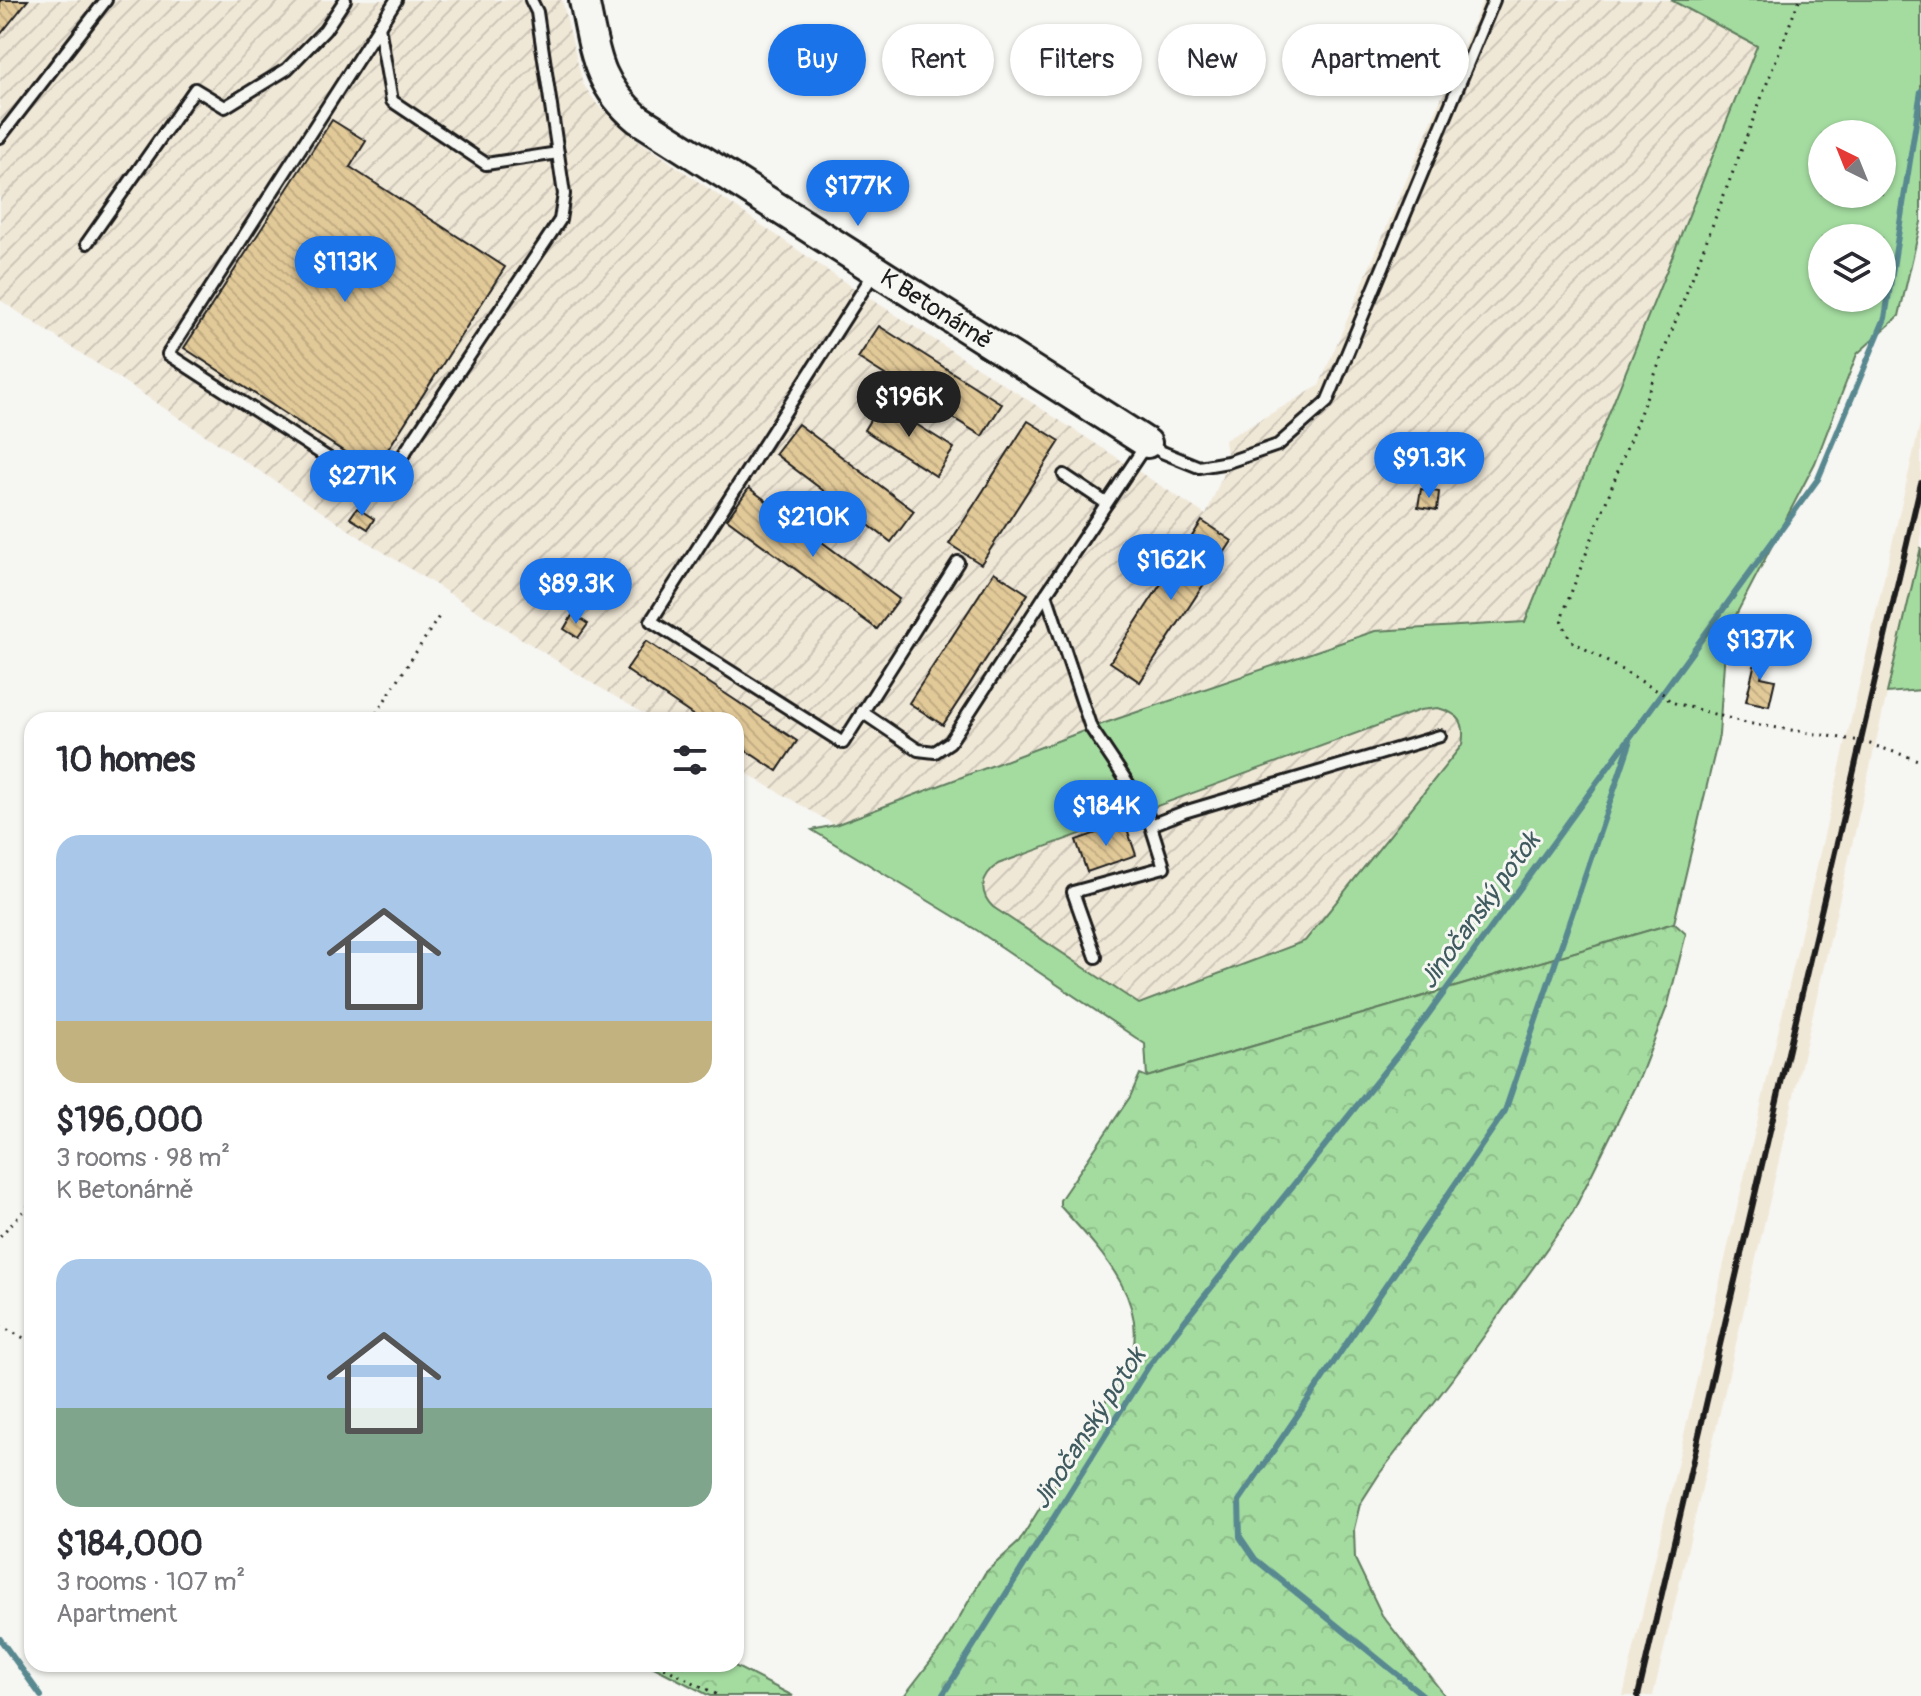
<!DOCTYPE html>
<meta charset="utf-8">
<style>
body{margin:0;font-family:Pangolin,sans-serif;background:#f2f2f3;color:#2b2b33;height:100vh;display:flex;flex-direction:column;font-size:30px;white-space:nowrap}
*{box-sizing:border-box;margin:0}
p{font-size:26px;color:#7c7c81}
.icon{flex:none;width:44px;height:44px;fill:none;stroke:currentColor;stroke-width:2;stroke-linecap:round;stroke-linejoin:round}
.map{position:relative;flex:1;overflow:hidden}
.details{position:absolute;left:24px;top:712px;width:720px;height:960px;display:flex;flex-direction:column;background:#fff;border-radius:24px;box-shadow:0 2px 6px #0004}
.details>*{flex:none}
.guide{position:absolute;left:768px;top:24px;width:760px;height:72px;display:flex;gap:16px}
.needle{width:52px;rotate:317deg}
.buttons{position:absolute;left:1808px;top:120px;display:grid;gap:16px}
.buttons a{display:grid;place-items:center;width:88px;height:88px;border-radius:50%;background:#fff;box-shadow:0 2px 6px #0004;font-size:40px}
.price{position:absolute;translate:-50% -68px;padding:0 18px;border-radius:28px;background:#1a73e8;color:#fff;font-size:26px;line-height:52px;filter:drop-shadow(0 2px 4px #0008)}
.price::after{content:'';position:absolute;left:50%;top:48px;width:24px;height:18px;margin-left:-12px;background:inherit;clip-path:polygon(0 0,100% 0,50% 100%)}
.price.on{background:#222;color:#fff}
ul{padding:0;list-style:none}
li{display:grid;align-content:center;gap:16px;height:424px;padding:0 32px}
li span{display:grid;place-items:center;height:248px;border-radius:24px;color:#555}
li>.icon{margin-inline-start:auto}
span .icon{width:144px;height:144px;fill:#fffc;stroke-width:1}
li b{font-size:34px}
h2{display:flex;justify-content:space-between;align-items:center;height:96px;padding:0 32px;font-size:34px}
.pill{padding:0 28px;border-radius:36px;background:#fff;box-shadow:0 2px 6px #0004;font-size:28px;line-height:72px}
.pill.on{background:#1a73e8;color:#fff}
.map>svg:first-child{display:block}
.built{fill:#f0e8d7}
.industrial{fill:url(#industrial-furrows)}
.grass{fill:#a4dca0;stroke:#607c5e;stroke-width:2;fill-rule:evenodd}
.forest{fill:url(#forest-crowns);stroke:#607c5e;stroke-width:2}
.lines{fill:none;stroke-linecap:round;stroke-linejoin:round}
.stream{stroke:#588890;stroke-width:6}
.building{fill:url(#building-back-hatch);stroke:#1c1c1c;stroke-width:2}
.lane-casing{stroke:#1c1c1c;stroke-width:16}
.secondary-casing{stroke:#1c1c1c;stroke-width:34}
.path{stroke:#1c1c1c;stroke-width:3;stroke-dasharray:2 6;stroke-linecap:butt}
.lane{stroke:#f6f6f2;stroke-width:10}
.secondary{stroke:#f6f6f2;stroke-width:28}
.rail{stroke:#1c1c1c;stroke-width:6}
.labels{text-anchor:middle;stroke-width:6;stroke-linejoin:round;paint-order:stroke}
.street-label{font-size:24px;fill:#1c1c1c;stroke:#f6f6f2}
.water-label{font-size:26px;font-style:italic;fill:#3f5b60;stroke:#f6f6f2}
</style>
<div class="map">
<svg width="1921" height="1696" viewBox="0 0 1921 1696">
<defs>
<pattern id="industrial-furrows" width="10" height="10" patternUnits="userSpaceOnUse" patternTransform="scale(2)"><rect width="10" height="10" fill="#f0e8d7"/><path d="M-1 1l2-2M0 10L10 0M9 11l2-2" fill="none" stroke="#cdc6b8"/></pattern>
<pattern id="forest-crowns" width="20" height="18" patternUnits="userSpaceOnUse" patternTransform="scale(2)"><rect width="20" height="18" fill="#a4dca0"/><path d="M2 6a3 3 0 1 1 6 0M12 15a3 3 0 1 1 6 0" fill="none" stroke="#8dbc89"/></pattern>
<pattern id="building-back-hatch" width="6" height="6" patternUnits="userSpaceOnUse" patternTransform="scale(2)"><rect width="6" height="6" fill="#e2c998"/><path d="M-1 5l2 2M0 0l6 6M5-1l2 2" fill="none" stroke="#c1ac82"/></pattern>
</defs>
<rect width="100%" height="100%" fill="#f6f6f2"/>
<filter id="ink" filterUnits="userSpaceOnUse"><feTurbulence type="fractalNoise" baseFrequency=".0125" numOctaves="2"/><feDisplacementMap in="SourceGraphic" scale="16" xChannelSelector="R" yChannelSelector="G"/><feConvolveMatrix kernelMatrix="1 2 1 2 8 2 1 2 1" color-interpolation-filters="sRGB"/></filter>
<g filter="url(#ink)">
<polygon class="built" points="1921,420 1921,547 1767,1212 1653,1696 1623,1696"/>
<g class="industrial">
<polygon points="0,0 562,0 583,84 597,104 634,137 834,275 1206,515 1228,462 1225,440 1319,386 1483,0 1671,0 1758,46 1525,622 1375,631 1080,731 835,825 736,767 736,720 655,720 592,683 369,543 0,300"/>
<polygon points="1438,708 1453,712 1460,720 1465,731 1462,745 1305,941 1139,1004 993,907 985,899 982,887 985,876 998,864 1420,710"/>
</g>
<g class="grass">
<path d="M1671 0H1921V222L1899 316 1857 354 1815 463 1726 634 1719 735 1674 923 1147 1077 1145 1044 978 931 812 830 835 825 1102 724 1375 631 1525 622 1757 46ZM1822 134H1882V194H1822ZM1822 238H1882V298H1822ZM1438 708C1460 714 1466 722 1462 745L1305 941 1139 1004 993 907C978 892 981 876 998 864L1420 710Z"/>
<polygon points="1921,547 1921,690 1887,693"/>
</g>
<g class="forest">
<path d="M1674 923 1686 934 1668 1004 1641 1074 1573 1212 1469 1357 1380 1473 1360 1504 1354 1529 1355 1559 1382 1615 1445 1696H904L944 1644 985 1573 1019 1542 1129 1363C1153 1302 1098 1248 1060 1206V1200L1130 1097 1140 1074 1147 1077Z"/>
<polygon points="648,1664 731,1664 793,1696 710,1696"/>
</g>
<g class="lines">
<g class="stream">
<polyline points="0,1639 41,1696"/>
<polyline points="942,1696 1150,1364 1411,1038 1818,479 1885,318 1921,91"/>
<polyline points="1424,1696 1255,1559 1240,1537 1239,1501 1505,1111 1630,743"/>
</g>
</g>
<g class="building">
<polygon points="0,0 28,0 0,35"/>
<polygon points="332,120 366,141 350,167 505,267 374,471 184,348"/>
<polygon points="879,326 1002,404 982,436 858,358"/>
<polygon points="881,402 954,448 936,476 864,430"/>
<polygon points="1028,421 1060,441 981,564 949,544"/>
<polygon points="798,424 914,511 891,542 775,454"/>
<polygon points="749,488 899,599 877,629 727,519"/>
<polygon points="1421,489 1439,492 1437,510 1418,507"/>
<polygon points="357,508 374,519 368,529 350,518"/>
<polygon points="1202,521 1232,541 1140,682 1110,662"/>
<polygon points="994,572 1028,594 943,725 909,703"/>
<polygon points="573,614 588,624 578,638 564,629"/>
<polygon points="646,641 797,741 777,771 736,744 736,720 700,720 626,670"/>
<polygon points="1758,649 1768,651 1761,677 1775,680 1769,706 1746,701"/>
<polygon points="1125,823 1136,855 1087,872 1076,840"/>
</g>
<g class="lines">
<g class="lane-casing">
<g id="lane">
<polyline points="396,0 168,354 379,491 560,220 564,194 537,12 531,0"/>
<polyline points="379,26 392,101 486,164 558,153"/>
<polyline points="0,137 106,0"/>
<polyline points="87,243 195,89 225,107 287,69 325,30 345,0"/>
<polyline points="874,273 651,621 843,743 958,562"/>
<polyline points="1064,475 1106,503"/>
<polyline points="862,712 918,750 935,752 950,742 1046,594"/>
<polyline points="1151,825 1184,812 1440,736"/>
<polyline points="1096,957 1073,892 1164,867 1146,810 1091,728 1046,594 1147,443 1162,452 1199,467 1228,462 1278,445 1327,402 1494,0"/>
</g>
</g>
<g class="secondary-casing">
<g id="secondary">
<path id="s1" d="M584 0C595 51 596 84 638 119L1147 443"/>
</g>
</g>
<g class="path">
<polyline points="1799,0 1561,619 1570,640 1663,694 1671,702 1746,723 1861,741 1921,761"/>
<polyline points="372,720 440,615"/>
<polyline points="0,1236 32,1202"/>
<polyline points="0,1326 32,1342"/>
<polyline points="657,1664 720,1696"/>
</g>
<use href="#lane" class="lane"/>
<use href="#secondary" class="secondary"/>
<polyline class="rail" points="1638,1696 1921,483"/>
</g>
</g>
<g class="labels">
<g class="street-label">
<text dy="8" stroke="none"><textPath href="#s1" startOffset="488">K Betonárně</textPath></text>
</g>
<g class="water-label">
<text transform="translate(1479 910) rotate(-54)" y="9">Jinočanský potok</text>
<text transform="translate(1088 1428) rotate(-57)" y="9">Jinočanský potok</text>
</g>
</g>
</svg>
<div class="buttons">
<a><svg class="needle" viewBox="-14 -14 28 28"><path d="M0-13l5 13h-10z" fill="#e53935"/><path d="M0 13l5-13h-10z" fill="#7c7c81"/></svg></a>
<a><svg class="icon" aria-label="layers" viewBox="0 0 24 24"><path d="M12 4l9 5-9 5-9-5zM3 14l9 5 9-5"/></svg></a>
</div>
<b class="price" style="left:858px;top:228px">$177K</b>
<b class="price" style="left:345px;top:304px">$113K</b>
<b class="price on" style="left:909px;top:439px">$196K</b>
<b class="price" style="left:1429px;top:500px">$91.3K</b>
<b class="price" style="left:362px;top:518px">$271K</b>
<b class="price" style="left:813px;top:559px">$210K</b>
<b class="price" style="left:1171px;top:602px">$162K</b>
<b class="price" style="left:576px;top:626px">$89.3K</b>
<b class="price" style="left:1760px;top:682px">$137K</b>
<b class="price" style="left:1106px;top:848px">$184K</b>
<div class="guide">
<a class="pill on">Buy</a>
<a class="pill">Rent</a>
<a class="pill">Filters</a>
<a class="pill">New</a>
<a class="pill">Apartment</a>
</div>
<section class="details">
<h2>10 homes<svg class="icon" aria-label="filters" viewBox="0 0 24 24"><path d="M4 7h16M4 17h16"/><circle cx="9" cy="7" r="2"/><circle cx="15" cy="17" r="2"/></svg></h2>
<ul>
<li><span style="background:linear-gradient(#a9c7e8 75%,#c2b280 0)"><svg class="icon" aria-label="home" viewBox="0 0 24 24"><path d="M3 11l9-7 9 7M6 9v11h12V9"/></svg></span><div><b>$196,000</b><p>3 rooms · 98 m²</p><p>K Betonárně</p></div></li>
<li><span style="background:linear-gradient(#a9c7e8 60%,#7fa58c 0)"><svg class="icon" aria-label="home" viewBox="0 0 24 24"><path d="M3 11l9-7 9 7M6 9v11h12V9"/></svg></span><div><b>$184,000</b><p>3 rooms · 107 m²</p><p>Apartment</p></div></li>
</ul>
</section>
</div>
